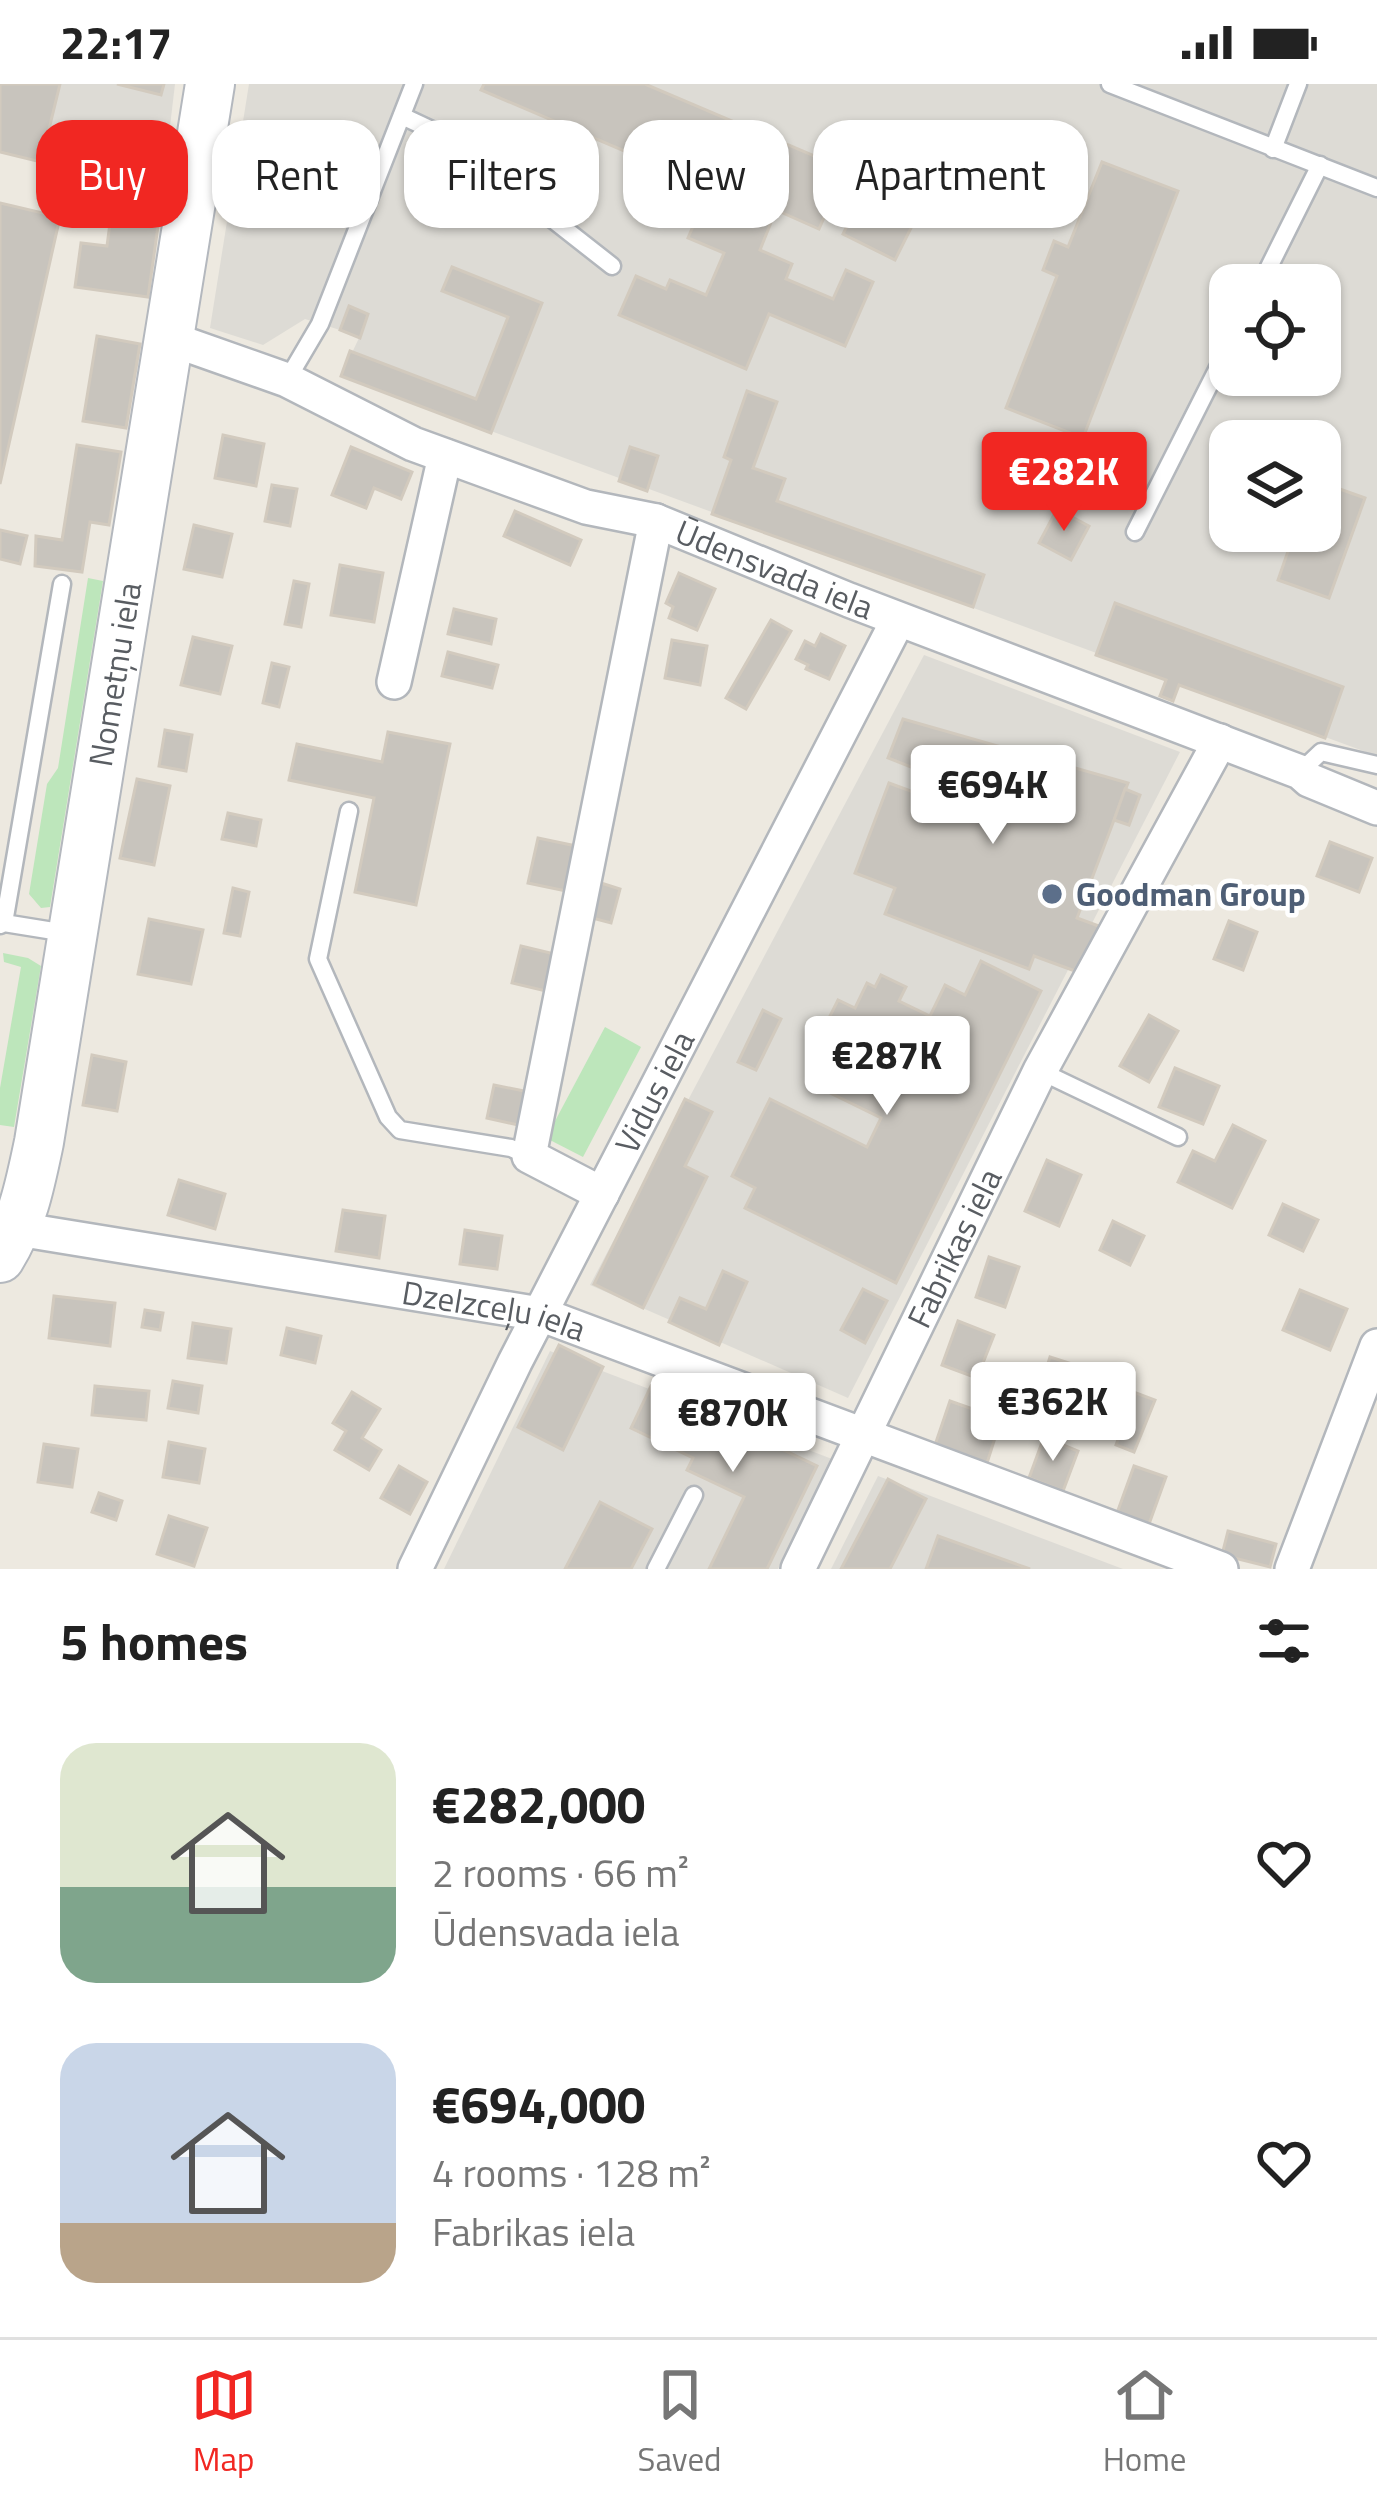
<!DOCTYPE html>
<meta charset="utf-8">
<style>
body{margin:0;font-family:"Titillium Web",sans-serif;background:#f2f2f2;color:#222;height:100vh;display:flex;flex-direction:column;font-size:45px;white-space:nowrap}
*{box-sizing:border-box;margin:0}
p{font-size:39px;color:#767676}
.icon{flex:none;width:66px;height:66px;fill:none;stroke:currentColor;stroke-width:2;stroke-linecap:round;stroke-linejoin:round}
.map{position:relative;height:1485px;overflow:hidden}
.sheet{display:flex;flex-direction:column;background:#fff;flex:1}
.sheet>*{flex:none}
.top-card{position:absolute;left:36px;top:36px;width:1305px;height:108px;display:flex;gap:24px}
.buttons{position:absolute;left:1209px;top:180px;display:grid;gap:24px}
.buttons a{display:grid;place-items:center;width:132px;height:132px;border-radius:24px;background:#fff;box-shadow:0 3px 9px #0004;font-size:60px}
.price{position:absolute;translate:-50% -102px;padding:0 27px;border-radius:12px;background:#fff;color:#222;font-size:39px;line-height:78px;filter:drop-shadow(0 3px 6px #0008)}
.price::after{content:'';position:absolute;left:50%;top:72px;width:36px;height:27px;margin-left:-18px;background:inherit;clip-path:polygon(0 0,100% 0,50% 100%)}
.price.current{background:#f12722;color:#fff}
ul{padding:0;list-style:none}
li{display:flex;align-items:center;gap:36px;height:300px;padding:0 60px}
li span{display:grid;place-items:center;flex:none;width:336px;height:240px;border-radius:36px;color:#555}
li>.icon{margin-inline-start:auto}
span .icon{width:144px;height:144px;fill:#fffc;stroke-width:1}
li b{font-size:51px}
h2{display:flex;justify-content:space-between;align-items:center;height:144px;padding:0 60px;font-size:51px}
.chip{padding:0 42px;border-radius:36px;background:#fff;box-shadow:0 3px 9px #0004;font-size:42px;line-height:108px}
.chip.current{background:#f12722;color:#fff}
.status{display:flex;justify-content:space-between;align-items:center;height:84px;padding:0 60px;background:#fff;direction:ltr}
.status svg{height:33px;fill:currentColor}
.tab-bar{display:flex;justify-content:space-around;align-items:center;height:168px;border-top:3px solid #e0e0e0;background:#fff;font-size:33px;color:#767676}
.tab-bar a{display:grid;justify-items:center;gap:6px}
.tab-bar .current{color:#f12722}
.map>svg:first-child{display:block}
.industrial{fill:#dddbd5;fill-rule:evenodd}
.green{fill:#bde6bb}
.building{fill:#c8c4bd;stroke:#d2cabe;stroke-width:3}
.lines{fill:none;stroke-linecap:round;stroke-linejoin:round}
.lane-casing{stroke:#b3b7bc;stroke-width:21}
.street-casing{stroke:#b3b7bc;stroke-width:38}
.secondary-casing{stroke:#b4b8be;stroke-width:52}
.lane{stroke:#fff;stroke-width:16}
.street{stroke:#fff;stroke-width:33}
.secondary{stroke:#fff;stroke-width:48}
.service-dot{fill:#5c6f8a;stroke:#fff;stroke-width:4.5}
.labels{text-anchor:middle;stroke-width:9;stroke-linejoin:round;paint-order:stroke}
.street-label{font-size:33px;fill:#595d62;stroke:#fff}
.service-label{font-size:33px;font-weight:bold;fill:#4e5e75;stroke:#fff;text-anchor:start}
</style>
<div class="status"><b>22:17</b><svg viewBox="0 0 49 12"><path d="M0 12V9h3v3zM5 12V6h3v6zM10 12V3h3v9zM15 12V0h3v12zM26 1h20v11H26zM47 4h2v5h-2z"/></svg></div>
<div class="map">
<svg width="1377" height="1485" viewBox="0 0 1377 1485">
<rect width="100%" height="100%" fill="#ede9e0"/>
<g class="industrial">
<polygon points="0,0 175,0 164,93 41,78"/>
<path d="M249 0H1377V672L341 292 359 254 340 246 305 235 263 261 210 244ZM1230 201H1320V291H1230ZM1230 357H1320V447H1230Z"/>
<polygon points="924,571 1180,668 848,1314 590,1201"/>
<polygon points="550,1267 832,1375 778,1485 444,1485"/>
<polygon points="878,1392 1123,1485 831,1485"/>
</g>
<g class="green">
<polygon points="88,494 103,497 50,823 41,824 29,810 47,700 58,684"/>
<polygon points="3,869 28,874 41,882 14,1043 0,1041 0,1004 21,883 4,878"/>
<polygon points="605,943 641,963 583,1073 546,1054"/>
</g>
<g class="building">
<polygon points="0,0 60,0 41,78 0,68"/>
<polygon points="117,0 164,0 161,11"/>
<polygon points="484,0 645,0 845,85 819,145 776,126 760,166 792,180 786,195 833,215 846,186 873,198 845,262 769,230 746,285 619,231 636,192 666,205 670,196 706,211 724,169 688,154 700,126 638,100 648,77 481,6"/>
<polygon points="148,49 170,54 163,87 141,82"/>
<polygon points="1102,78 1178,107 1083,354 1006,324 1057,192 1043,186 1054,157 1068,163"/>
<polygon points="873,90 925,116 895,176 843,150"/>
<polygon points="116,94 164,100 148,213 75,203 81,159 107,162"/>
<polygon points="0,119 60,133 0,400"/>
<polygon points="452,183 542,219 491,349 341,292 350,267 476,315 508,233 442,207"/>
<polygon points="349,222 368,230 360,254 340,246"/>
<polygon points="97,252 140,260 126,344 83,337"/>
<polygon points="747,307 777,318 753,384 785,395 777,417 984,491 973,523 712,430 731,376 724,373"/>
<polygon points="223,351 264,360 256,402 215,394"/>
<polygon points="77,361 121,368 109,441 90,438 82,488 35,482 36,452 62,456"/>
<polygon points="351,363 412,388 401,415 374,404 366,424 332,411"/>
<polygon points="630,363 658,372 647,407 619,397"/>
<polygon points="1320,398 1365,414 1329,514 1278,496 1295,447 1320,447"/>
<polygon points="272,401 297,405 290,442 265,437"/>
<polygon points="1057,425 1089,442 1071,476 1039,459"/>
<polygon points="515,427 581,456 570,481 504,452"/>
<polygon points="194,441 232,450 222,493 184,485"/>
<polygon points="0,446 27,452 20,480 0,475"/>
<polygon points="340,481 383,489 374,538 331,531"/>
<polygon points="679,489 715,505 697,546 669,534 673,523 666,519"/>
<polygon points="294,497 309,500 301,543 285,540"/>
<polygon points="1115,519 1343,603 1325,654 1179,601 1173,617 1160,612 1166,596 1096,571"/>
<polygon points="454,525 496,535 491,560 448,550"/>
<polygon points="771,536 791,547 746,625 726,614"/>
<polygon points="821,550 845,562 829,595 806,585 808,581 796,575 805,557 815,562"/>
<polygon points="193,553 232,562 220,610 181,601"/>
<polygon points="672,556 707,562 700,601 665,594"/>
<polygon points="448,568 498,581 492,604 442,592"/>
<polygon points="272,579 289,583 279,623 263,619"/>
<polygon points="903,635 1128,699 1077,834 1104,844 1086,891 1034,872 1029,885 885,830 895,804 855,789 889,699 916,709 924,688 888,674"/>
<polygon points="165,646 192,651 186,687 159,682"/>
<polygon points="388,648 450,660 416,821 355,808 374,714 289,696 297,660 382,678"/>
<polygon points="137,695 170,702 154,781 120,774"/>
<polygon points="1125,705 1140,711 1129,741 1114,736"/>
<polygon points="228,729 261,736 256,762 222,755"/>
<polygon points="538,754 576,762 566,807 528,799"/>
<polygon points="1330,758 1372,774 1359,808 1317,792"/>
<polygon points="601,799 620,805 611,839 592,834"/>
<polygon points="233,804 249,808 240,852 224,849"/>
<polygon points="149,835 203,846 191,900 138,890"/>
<polygon points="1229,837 1257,848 1243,886 1214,875"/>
<polygon points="521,862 559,871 550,908 512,899"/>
<polygon points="981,877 1041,907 896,1199 745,1124 755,1104 732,1092 770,1015 867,1063 881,1034 814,1001 842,945 827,938 838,916 855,924 867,899 875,903 881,891 906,903 899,917 930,932 945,901 965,911"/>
<polygon points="763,926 781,935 756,986 738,978"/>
<polygon points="1149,931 1178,947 1149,998 1120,982"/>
<polygon points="92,971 126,978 117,1027 83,1021"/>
<polygon points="1175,984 1219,1002 1203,1040 1159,1023"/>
<polygon points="494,1001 534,1009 527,1043 487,1034"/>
<polygon points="685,1015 712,1028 685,1082 707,1093 643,1224 594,1200"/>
<polygon points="1233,1041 1265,1057 1232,1124 1178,1098 1193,1067 1215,1077"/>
<polygon points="1047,1076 1081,1091 1059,1142 1025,1127"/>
<polygon points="179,1096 225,1110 215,1145 168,1131"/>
<polygon points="1283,1120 1318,1136 1303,1167 1269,1151"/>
<polygon points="343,1126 385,1132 379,1174 336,1167"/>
<polygon points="1113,1137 1144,1152 1130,1181 1100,1166"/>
<polygon points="465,1146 502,1152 497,1185 460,1180"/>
<polygon points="989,1173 1019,1183 1005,1223 976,1213"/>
<polygon points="723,1187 747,1198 719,1261 669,1238 680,1214 706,1225"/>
<polygon points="863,1205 887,1217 865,1259 841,1246"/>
<polygon points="1300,1206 1347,1225 1330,1266 1283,1246"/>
<polygon points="54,1212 115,1219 110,1262 49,1254"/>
<polygon points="145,1226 163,1229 160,1246 142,1243"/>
<polygon points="958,1237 994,1251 977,1294 942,1281"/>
<polygon points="193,1239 231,1245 226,1279 188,1274"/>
<polygon points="287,1244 321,1252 315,1279 281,1271"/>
<polygon points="559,1261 603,1283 563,1366 518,1343"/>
<polygon points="1050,1273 1072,1280 1055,1335 1033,1328"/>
<polygon points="173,1297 202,1302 198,1329 168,1324"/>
<polygon points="95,1302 149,1307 146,1336 92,1331"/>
<polygon points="651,1302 817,1382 767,1485 709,1485 744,1413 687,1386 693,1374 631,1344"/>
<polygon points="352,1308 380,1325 362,1354 381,1366 369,1386 335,1366 346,1347 333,1339"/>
<polygon points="1136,1309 1155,1316 1134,1368 1116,1361"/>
<polygon points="950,1317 1001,1335 987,1379 935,1361"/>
<polygon points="1044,1353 1078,1367 1063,1407 1029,1394"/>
<polygon points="169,1358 205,1365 199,1399 163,1393"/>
<polygon points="44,1360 78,1365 72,1403 38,1398"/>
<polygon points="399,1382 427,1398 410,1430 381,1414"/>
<polygon points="1134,1382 1166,1393 1149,1440 1117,1429"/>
<polygon points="888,1395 926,1415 890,1485 841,1485"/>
<polygon points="99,1409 122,1417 116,1436 92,1428"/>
<polygon points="600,1418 652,1445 631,1485 565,1485"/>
<polygon points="169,1432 207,1444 194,1482 157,1470"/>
<polygon points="1228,1447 1276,1460 1270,1483 1222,1471"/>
<polygon points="938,1452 1030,1485 926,1485"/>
</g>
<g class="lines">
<g class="lane-casing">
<g id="lane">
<polyline points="1110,0 1377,104"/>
<polyline points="402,32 449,54 612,182"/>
<polyline points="1273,65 1298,0"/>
<polyline points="1260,201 1320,81"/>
<polyline points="287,296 320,240 414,0"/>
<polyline points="1135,448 1230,260"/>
<polyline points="1300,688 1321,668 1377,681"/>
<polyline points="349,727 318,875 388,1033 400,1046 511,1064 529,1072"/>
<polyline points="4,839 62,500"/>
<polyline points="0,841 4,839 66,849"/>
<polyline points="1040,987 1178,1053"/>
<polyline points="656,1485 694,1411"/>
</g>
</g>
<g class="street-casing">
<g id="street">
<path id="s1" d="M168 254 287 296 413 360 586 423 656 437 849 516 1300 688 1309 696 1377 724"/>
<polyline points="394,598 445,372"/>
<polyline points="602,1110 529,1072 656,437"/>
<path id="s2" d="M18 1145 540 1230 1221 1485"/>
<path id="s3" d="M415 1485 515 1278 898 536"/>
<path id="s4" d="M798 1485 1040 987 1220 657"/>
<polyline points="1292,1485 1377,1262"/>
</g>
</g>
<g class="secondary-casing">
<g id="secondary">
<path id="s5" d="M0 1174C23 1137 30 1101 39 1058L210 0"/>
</g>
</g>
<use href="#lane" class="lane"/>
<use href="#street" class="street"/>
<use href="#secondary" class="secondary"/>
</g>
<circle class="service-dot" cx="1052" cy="810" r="12"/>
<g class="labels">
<g class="street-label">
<text dy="12" stroke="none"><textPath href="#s1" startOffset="651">Ūdensvada iela</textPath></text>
<text dy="12" stroke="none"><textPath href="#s5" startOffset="597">Nometņu iela</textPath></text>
<text dy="12" stroke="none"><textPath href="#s3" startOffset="534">Vidus iela</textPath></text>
<text dy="12" stroke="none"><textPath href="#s4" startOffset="357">Fabrikas iela</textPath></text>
<text dy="12" stroke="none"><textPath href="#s2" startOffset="483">Dzelzceļu iela</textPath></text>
</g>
<g class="service-label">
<text x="1076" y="822">Goodman Group</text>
</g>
</g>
</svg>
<div class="buttons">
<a><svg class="icon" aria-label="locate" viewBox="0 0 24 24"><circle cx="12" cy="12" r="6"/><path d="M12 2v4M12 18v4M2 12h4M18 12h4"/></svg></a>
<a><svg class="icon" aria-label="layers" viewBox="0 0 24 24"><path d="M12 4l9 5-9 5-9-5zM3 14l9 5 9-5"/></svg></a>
</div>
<b class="price current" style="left:1064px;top:450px">€282K</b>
<b class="price" style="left:993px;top:763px">€694K</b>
<b class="price" style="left:887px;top:1034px">€287K</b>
<b class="price" style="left:1053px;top:1380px">€362K</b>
<b class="price" style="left:733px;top:1391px">€870K</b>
<div class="top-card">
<a class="chip current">Buy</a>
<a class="chip">Rent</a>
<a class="chip">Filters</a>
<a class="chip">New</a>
<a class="chip">Apartment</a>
</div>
</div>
<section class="sheet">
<h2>5 homes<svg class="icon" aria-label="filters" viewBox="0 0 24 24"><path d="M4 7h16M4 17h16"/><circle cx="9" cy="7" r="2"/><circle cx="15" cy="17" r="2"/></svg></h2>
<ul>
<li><span style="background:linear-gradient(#dfe7d0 60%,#7fa58c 0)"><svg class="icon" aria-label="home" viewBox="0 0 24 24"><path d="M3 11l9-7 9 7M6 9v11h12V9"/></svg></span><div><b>€282,000</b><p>2 rooms · 66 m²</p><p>Ūdensvada iela</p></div><svg class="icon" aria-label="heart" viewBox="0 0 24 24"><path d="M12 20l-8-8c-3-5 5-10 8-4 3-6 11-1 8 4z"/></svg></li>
<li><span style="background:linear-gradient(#c9d6e8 75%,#b9a48a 0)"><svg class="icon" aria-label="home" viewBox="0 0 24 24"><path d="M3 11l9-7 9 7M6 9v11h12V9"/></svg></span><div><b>€694,000</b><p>4 rooms · 128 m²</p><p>Fabrikas iela</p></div><svg class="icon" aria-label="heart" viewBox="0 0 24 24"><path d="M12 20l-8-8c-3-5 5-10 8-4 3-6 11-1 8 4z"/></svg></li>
</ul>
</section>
<nav class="tab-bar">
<a class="current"><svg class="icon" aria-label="map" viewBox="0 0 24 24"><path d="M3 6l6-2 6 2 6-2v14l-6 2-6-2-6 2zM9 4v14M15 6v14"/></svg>Map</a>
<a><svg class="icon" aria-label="saved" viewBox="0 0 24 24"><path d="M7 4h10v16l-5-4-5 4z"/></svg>Saved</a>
<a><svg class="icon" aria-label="home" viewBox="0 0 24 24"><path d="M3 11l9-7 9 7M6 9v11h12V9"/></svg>Home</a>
</nav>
